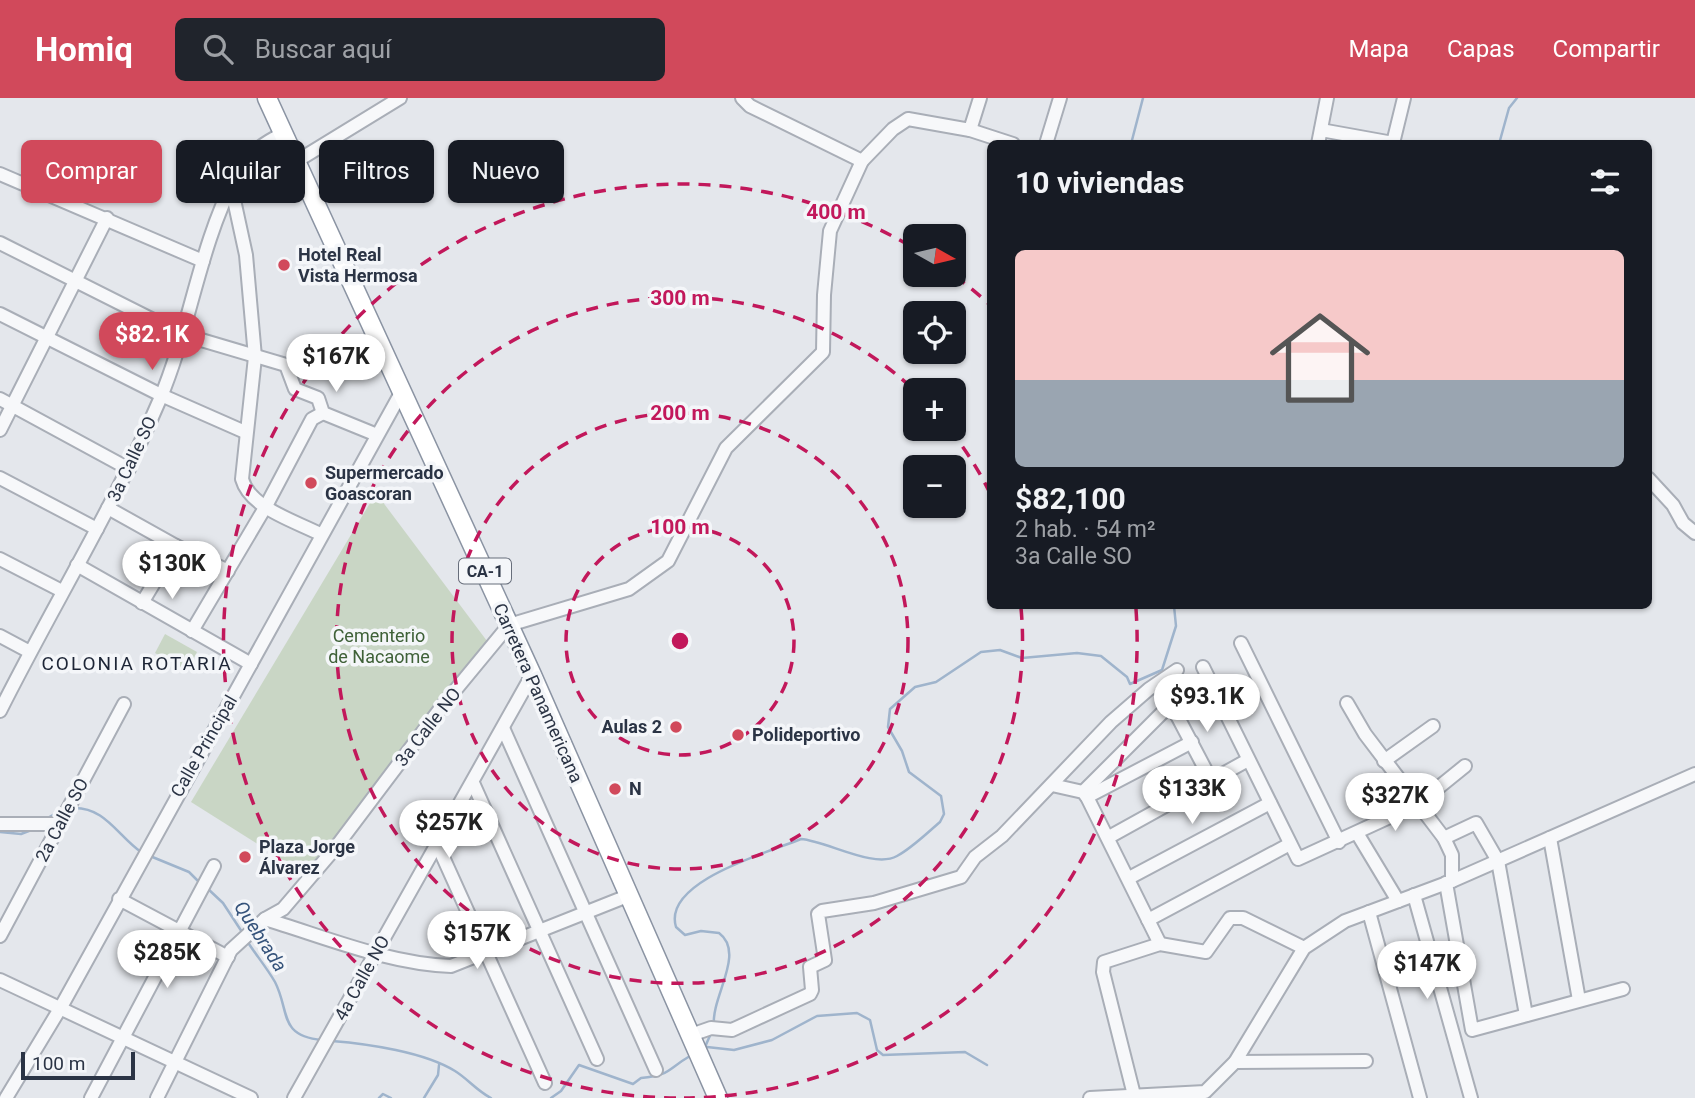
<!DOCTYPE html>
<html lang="es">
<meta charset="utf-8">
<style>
body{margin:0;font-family:Roboto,sans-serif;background:#20242c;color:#f1f3f6;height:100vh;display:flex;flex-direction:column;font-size:26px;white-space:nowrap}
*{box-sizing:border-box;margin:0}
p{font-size:23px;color:#9ea1a6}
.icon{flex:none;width:38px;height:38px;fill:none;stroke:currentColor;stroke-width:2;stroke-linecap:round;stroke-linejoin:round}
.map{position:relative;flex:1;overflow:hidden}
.side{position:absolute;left:987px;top:42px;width:665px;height:469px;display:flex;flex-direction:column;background:#171b24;border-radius:10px;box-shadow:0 2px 5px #0004}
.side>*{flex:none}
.top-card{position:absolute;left:21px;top:42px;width:665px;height:63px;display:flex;gap:14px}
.needle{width:46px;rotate:98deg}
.buttons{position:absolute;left:903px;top:126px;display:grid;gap:14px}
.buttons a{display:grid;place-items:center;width:63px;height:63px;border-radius:10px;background:#171b24;box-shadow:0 2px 5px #0004;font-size:35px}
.scale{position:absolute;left:21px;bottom:18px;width:114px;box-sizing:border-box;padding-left:7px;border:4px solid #2b3445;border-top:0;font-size:19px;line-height:24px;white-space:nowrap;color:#2b3445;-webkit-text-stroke:5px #f4f6f9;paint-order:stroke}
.price{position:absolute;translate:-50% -60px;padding:0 16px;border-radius:24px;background:#fff;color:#222;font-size:23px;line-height:46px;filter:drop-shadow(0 2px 4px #0008)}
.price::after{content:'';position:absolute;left:50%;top:42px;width:21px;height:16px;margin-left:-10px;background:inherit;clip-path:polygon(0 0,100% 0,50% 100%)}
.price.selected{background:#d1495b;color:#fff}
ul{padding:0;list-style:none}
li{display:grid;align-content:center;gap:14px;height:371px;padding:0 28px}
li+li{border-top:2px solid #363941}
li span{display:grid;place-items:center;height:217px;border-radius:10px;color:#555}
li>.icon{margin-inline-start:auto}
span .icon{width:126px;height:126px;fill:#fffc;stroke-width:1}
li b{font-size:30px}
h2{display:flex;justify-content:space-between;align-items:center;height:84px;padding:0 28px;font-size:30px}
.pill{padding:0 24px;border-radius:10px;background:#171b24;box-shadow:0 2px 5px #0004;font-size:24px;line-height:63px}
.pill.selected{background:#d1495b;color:#fff}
header{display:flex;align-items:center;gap:42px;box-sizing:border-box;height:98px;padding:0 35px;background:#d1495b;color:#fff}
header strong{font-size:33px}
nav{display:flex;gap:38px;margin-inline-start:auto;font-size:24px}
.search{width:490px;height:63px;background:#20242c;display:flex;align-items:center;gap:18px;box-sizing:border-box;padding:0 24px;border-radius:10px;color:#9ea1a6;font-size:26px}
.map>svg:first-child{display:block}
.green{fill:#c9d6c5}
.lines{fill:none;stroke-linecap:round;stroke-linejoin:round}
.stream{stroke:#9fb4cc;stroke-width:2.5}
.minor-casing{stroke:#a9aeb7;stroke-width:16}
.highway-casing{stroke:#8b94a3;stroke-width:21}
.minor{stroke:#f7f8fa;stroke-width:12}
.highway{stroke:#fff;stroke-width:18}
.ring{fill:none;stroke:#c2185b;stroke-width:3.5;stroke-dasharray:12 9}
.poi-dot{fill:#d1495b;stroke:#f4f6f9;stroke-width:2.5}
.labels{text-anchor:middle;stroke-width:7;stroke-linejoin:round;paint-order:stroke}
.shield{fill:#f4f6f9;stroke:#676e7b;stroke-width:2}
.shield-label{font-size:16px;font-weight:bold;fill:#2b3445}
.poi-label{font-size:18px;font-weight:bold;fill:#2b3445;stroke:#f4f6f9;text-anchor:start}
.street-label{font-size:18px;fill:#2b3445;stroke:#f4f6f9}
.park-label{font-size:18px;fill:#3f6138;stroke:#f4f6f9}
.neighbourhood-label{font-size:19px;letter-spacing:2px;fill:#1d2536;stroke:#f4f6f9}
.water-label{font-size:19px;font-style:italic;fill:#34527a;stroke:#f4f6f9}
.centre{fill:#c2185b;stroke:#f4f6f9;stroke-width:3.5}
.ring-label{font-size:21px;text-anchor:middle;font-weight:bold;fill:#c2185b;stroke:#f4f6f9;stroke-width:7;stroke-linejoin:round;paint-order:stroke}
</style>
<header>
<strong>Homiq</strong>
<div class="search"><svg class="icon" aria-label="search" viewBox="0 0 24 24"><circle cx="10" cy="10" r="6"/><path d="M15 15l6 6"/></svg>Buscar aquí</div>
<nav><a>Mapa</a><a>Capas</a><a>Compartir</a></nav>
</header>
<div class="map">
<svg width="1695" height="1000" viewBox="0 0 1695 1000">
<rect width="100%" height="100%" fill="#e4e7ec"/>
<g class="green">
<polygon points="376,395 487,543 307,777 191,704"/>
<polygon points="165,536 197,554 187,573 155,555"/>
</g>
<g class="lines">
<g class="stream">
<polyline points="1131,46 1143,0"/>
<polyline points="1499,46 1509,10 1517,0"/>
<path d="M73 710C105 709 117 737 141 754"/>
<polyline points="44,722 60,713"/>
<polyline points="0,734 21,736 34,731"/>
<polyline points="150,758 189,774 199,784"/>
<polyline points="207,790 223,805 242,834"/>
<path d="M247 843C256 857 267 870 275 884 290 913 278 938 322 942"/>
<path d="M714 927C711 899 746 855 719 835L701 833 685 837 676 829C662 783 770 754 801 741 827 743 874 771 897 758 912 750 927 735 940 724L944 716 941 698 909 674 902 653 888 629 890 611 915 589 936 584 981 554 1000 552 1022 560 1077 555 1101 558 1127 579 1130 586 1162 572 1176 528 1174 508"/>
<path d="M332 943C369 946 424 954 455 973 468 981 477 993 491 1000"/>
<polyline points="705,949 712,933"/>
<polyline points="707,949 734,952 772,942 817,918 857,915 870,922 877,952 883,957 965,954 987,967"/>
<polyline points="379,1000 383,996 391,1000"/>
<polyline points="424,1000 438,977 439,967"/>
<path d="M551 1000 561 993 579 967 633 986 641 980C671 977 666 972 690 958"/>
</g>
<g class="minor-casing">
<g id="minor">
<polyline points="742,0 750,8 862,63 893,31 908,21 970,32 980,0"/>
<polyline points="970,32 1013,46"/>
<polyline points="1321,32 1393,45 1404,0"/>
<polyline points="1046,46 1060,0"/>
<polyline points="1318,46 1327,0"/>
<polyline points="297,63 400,0"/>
<polyline points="0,76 203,163"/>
<path d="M231 88 246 157 255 259 242 381C250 410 295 423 320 436"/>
<polyline points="0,145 181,236 286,267 295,291 318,300 323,315 377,337"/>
<polyline points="0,216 161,297 245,334"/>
<polyline points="0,301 129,371"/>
<polyline points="0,332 107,120"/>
<polyline points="0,380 97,431"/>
<polyline points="1648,380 1673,407 1683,425 1695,435"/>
<polyline points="108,410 176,448"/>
<polyline points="0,461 62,493"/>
<polyline points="77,467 251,566"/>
<polyline points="142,505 176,448 228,473"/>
<polyline points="192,533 266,408 312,321 323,315"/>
<polyline points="0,538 30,554"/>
<polyline points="1241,545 1339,744"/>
<polyline points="1203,569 1298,761 1418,706 1465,668"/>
<polyline points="1347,605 1365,636 1444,740 1452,757 1452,783"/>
<path d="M0 613C52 509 114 409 160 301 190 230 199 149 235 80 247 56 262 46 284 35"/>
<polyline points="503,630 656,972"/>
<polyline points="1384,663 1433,628"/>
<polyline points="473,685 597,961"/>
<polyline points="1052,687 1083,694 1087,699 1160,846"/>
<polyline points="1083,694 1171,606 1212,684"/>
<polyline points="1087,699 1192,644"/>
<polyline points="0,726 59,726"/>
<polyline points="1357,735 1398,803"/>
<polyline points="1109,739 1248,662"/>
<polyline points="1444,740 1476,725 1498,763 1526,917"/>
<polyline points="1550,740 1579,902"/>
<polyline points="438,748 545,985"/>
<polyline points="1129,780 1270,705"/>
<polyline points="1446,785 1472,932 1623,891"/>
<polyline points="1414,797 1471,1000"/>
<polyline points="119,801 228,859"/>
<polyline points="1369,814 1420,1000"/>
<path d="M265 821C325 839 389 866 451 868L630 797"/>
<polyline points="1148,822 1290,746"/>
<polyline points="0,838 124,606"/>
<polyline points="0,882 251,1000"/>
<polyline points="691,937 711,930 732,932 810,896 812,892 810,869 825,862 818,816 822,813 874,805 961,779 975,759 1002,738 1111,624 1149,591 1177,572"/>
<polyline points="1235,964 1366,963"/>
<polyline points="1134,997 1103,874 1104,864 1160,846 1206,854 1230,820 1243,820 1304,850"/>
<polyline points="6,1000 61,909 401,295"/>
<polyline points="91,1000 214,768"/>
<polyline points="157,1000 231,852 265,821 283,811 336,749 443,607 509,527 629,491 668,463 726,350 823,254 824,197 830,133 862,63"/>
<polyline points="294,1000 532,577"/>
<polyline points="1090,1000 1205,994 1235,964 1304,850 1345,823 1452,783 1695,676"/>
</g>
</g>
<g class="highway-casing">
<polyline id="highway" points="267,0 532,577 718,1000"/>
</g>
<use href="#minor" class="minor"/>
<use href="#highway" class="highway"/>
</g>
<g class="ring">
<circle cx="680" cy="543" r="114"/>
<circle cx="680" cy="543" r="228"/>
<path d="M950 332A343 343 0 0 1 990 395M1021 510A343 343 0 1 1 914 292"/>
<path d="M676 1000A457 457 0 1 1 912 149M955 178A457 457 0 0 1 989 206M1136 511A457 457 0 0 1 684 1000"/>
</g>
<g class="poi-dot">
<circle cx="284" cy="167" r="7"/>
<circle cx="311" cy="385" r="7"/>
<circle cx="676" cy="629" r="7"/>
<circle cx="738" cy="637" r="7"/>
<circle cx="615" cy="691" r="7"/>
<circle cx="245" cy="759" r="7"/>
</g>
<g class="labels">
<rect class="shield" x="459" y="460.5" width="52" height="25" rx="5"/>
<g class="shield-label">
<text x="485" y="479">CA-1</text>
</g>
<g class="poi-label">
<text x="298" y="163">Hotel Real<tspan x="298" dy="21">Vista Hermosa</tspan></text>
<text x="325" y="381">Supermercado<tspan x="325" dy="21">Goascoran</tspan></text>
<text x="662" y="635" text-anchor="end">Aulas 2</text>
<text x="752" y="643">Polideportivo</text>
<text x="629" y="697">N</text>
<text x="259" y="755">Plaza Jorge<tspan x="259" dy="21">Álvarez</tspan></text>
</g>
<g class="street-label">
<text transform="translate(132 361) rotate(-65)" y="6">3a Calle SO</text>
<text transform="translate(538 595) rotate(66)" y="6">Carretera Panamericana</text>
<text transform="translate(428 629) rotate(-52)" y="6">3a Calle NO</text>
<text transform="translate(204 648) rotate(-60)" y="6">Calle Principal</text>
<text transform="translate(62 722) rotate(-62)" y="6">2a Calle SO</text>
<text transform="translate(362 880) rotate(-61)" y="6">4a Calle NO</text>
</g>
<g class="park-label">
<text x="379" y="544">Cementerio<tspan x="379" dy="21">de Nacaome</tspan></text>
</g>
<g class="neighbourhood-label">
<text x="137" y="572">COLONIA ROTARIA</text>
</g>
<g class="water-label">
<text transform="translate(261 838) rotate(57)" y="7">Quebrada</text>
</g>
</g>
<circle cx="680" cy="543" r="10" class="centre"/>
<g class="ring-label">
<text x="836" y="121">400 m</text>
<text x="680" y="207">300 m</text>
<text x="680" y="322">200 m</text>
<text x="680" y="436">100 m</text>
</g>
</svg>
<div class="buttons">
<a><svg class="needle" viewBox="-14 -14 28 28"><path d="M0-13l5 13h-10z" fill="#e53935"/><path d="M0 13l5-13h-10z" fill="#9ea1a6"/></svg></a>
<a><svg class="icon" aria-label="locate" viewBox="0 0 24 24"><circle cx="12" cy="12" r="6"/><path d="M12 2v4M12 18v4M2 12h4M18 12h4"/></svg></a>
<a>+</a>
<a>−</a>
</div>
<div class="scale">100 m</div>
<b class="price selected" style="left:152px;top:274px">$82.1K</b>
<b class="price" style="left:336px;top:296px">$167K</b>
<b class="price" style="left:172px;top:503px">$130K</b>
<b class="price" style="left:1207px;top:636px">$93.1K</b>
<b class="price" style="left:1192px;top:728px">$133K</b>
<b class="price" style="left:1395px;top:735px">$327K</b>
<b class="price" style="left:449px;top:762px">$257K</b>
<b class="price" style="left:477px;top:873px">$157K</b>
<b class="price" style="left:167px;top:892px">$285K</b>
<b class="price" style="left:1427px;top:903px">$147K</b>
<div class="top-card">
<a class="pill selected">Comprar</a>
<a class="pill">Alquilar</a>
<a class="pill">Filtros</a>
<a class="pill">Nuevo</a>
</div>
<section class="side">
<h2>10 viviendas<svg class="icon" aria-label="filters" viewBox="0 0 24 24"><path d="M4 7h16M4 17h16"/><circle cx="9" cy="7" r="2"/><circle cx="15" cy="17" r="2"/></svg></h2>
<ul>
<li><span style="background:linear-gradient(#f6c9c9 60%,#9aa5b1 0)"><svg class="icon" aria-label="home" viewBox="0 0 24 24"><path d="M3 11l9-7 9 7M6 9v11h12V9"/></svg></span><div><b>$82,100</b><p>2 hab. · 54 m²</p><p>3a Calle SO</p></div></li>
</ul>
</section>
</div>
